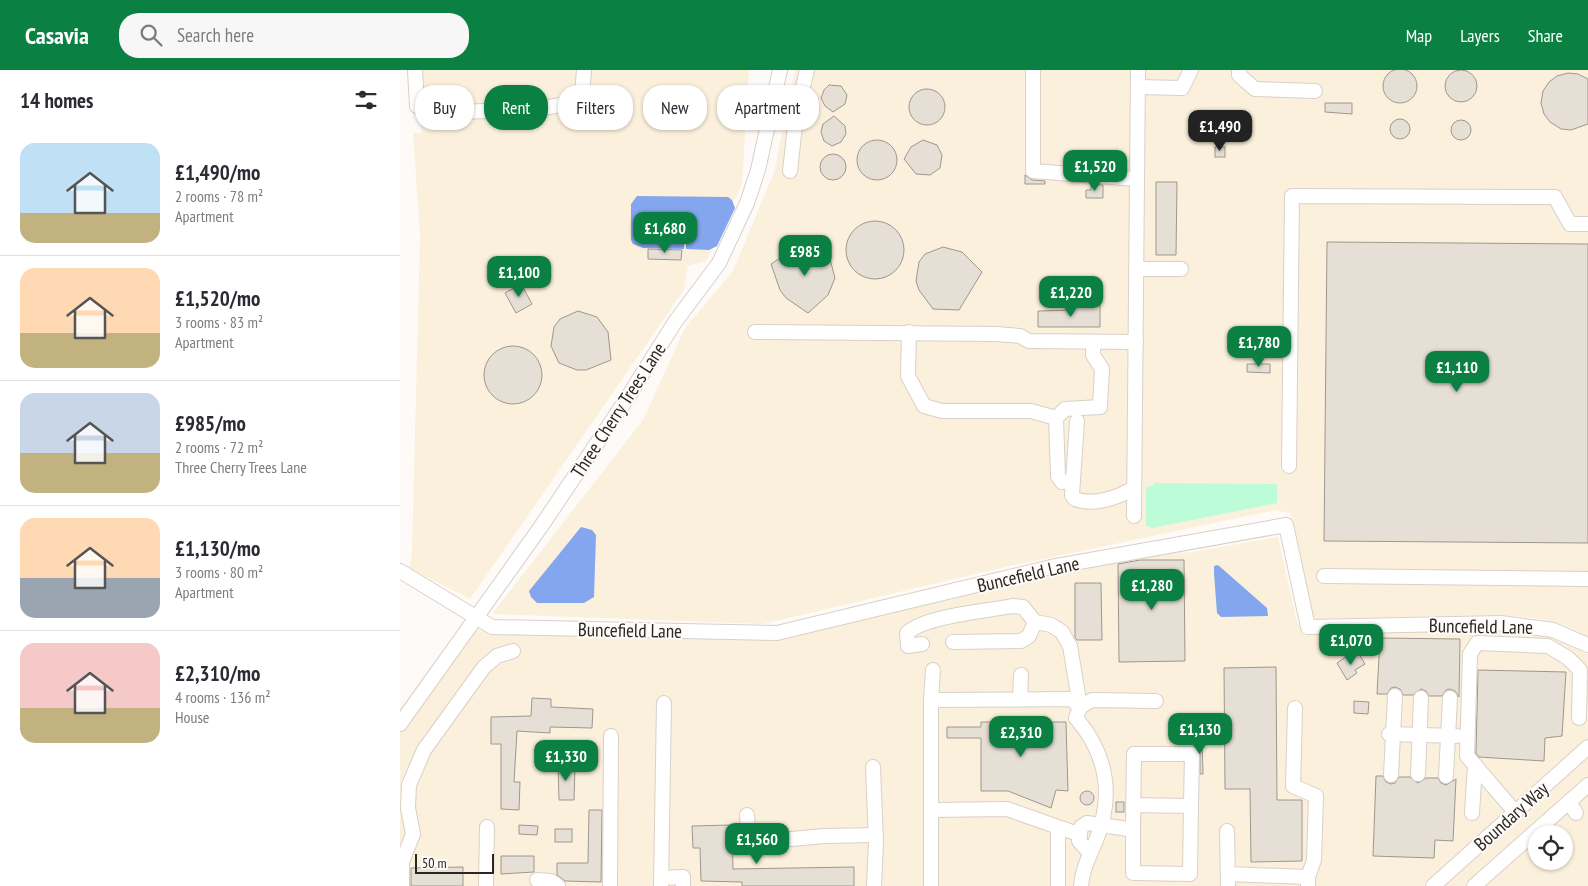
<!DOCTYPE html>
<meta charset="utf-8">
<style>
body{margin:0;font-family:"PT Sans Narrow",sans-serif;background:#f7f7f7;color:#2b2b33;height:100vh;display:flex;flex-direction:column;font-size:19px;white-space:nowrap}
*{box-sizing:border-box;margin:0}
p{font-size:16px;color:#7c7c81}
.icon{flex:none;width:28px;height:28px;fill:none;stroke:currentColor;stroke-width:2;stroke-linecap:round;stroke-linejoin:round}
.map{position:relative;flex:1;overflow:hidden}
.drawer{display:flex;flex-direction:column;background:#fff;width:400px}
.drawer>*{flex:none}
.top-card{position:absolute;left:15px;top:15px;width:475px;height:45px;display:flex;gap:10px}
.fabs{position:absolute;left:1128px;top:755px;display:grid;gap:10px}
.fabs a{display:grid;place-items:center;width:45px;height:45px;border-radius:50%;background:#fff;box-shadow:0 1px 4px #0004;font-size:25px}
.scale{position:absolute;left:15px;bottom:12px;width:79px;box-sizing:border-box;padding-left:5px;border:2px solid #2a2623;border-top:0;font-size:14px;line-height:18px;white-space:nowrap;color:#2a2623;-webkit-text-stroke:4px #fefaf7;paint-order:stroke}
.price{position:absolute;translate:-50% -42px;padding:0 11px;border-radius:10px;background:#0b8043;color:#fff;font-size:16px;line-height:32px;filter:drop-shadow(0 1px 2px #0008)}
.price::after{content:'';position:absolute;left:50%;top:30px;width:15px;height:11px;margin-left:-8px;background:inherit;clip-path:polygon(0 0,100% 0,50% 100%)}
.price.current{background:#222;color:#fff}
ul{padding:0;list-style:none}
li{display:flex;align-items:center;gap:15px;height:125px;padding:0 20px}
li+li{border-top:1px solid #e1e1e2}
li span{display:grid;place-items:center;flex:none;width:140px;height:100px;border-radius:15px;color:#555}
li>.icon{margin-inline-start:auto}
span .icon{width:60px;height:60px;fill:#fffc;stroke-width:1}
li b{font-size:21px}
h2{display:flex;justify-content:space-between;align-items:center;height:60px;padding:0 20px;font-size:21px}
.pill{padding:0 18px;border-radius:20px;background:#fff;box-shadow:0 1px 4px #0004;font-size:18px;line-height:45px}
.pill.current{background:#0b8043;color:#fff}
header{display:flex;align-items:center;gap:30px;box-sizing:border-box;height:70px;padding:0 25px;background:#0b8043;color:#fff}
header strong{font-size:24px}
nav{display:flex;gap:28px;margin-inline-start:auto;font-size:18px}
.search{width:350px;height:45px;background:#f7f7f7;display:flex;align-items:center;gap:12px;box-sizing:border-box;padding:0 18px;border-radius:20px;color:#7c7c81;font-size:19px}
main{display:flex;flex:1;min-height:0}
.map>svg:first-child{display:block}
.industrial{fill:#fbf0db;fill-rule:evenodd}
.green{fill:#bdfcd8}
.water{fill:#83a6ee}
.building{fill:#e6dfd6;stroke:#9e978f}
.lines{fill:none;stroke-linecap:round;stroke-linejoin:round}
.minor-casing{stroke:#d9d0c8;stroke-width:16}
.minor{stroke:#fff;stroke-width:14}
.labels{text-anchor:middle;stroke-width:4;stroke-linejoin:round;paint-order:stroke}
.street-label{font-size:19px;fill:#2a2623;stroke:#fefaf7}
</style>
<header>
<strong>Casavia</strong>
<div class="search"><svg class="icon" aria-label="search" viewBox="0 0 24 24"><circle cx="10" cy="10" r="6"/><path d="M15 15l6 6"/></svg>Search here</div>
<nav><a>Map</a><a>Layers</a><a>Share</a></nav>
</header>
<main>
<section class="drawer">
<h2>14 homes<svg class="icon" aria-label="filters" viewBox="0 0 24 24"><path d="M4 7h16M4 17h16"/><circle cx="9" cy="7" r="2"/><circle cx="15" cy="17" r="2"/></svg></h2>
<ul>
<li><span style="background:linear-gradient(#bfe0f5 70%,#c2b280 0)"><svg class="icon" aria-label="home" viewBox="0 0 24 24"><path d="M3 11l9-7 9 7M6 9v11h12V9"/></svg></span><div><b>£1,490/mo</b><p>2 rooms · 78 m²</p><p>Apartment</p></div></li>
<li><span style="background:linear-gradient(#ffd9b3 65%,#c2b280 0)"><svg class="icon" aria-label="home" viewBox="0 0 24 24"><path d="M3 11l9-7 9 7M6 9v11h12V9"/></svg></span><div><b>£1,520/mo</b><p>3 rooms · 83 m²</p><p>Apartment</p></div></li>
<li><span style="background:linear-gradient(#c9d6e8 60%,#c2b280 0)"><svg class="icon" aria-label="home" viewBox="0 0 24 24"><path d="M3 11l9-7 9 7M6 9v11h12V9"/></svg></span><div><b>£985/mo</b><p>2 rooms · 72 m²</p><p>Three Cherry Trees Lane</p></div></li>
<li><span style="background:linear-gradient(#ffd9b3 60%,#9aa5b1 0)"><svg class="icon" aria-label="home" viewBox="0 0 24 24"><path d="M3 11l9-7 9 7M6 9v11h12V9"/></svg></span><div><b>£1,130/mo</b><p>3 rooms · 80 m²</p><p>Apartment</p></div></li>
<li><span style="background:linear-gradient(#f6c9c9 65%,#c2b280 0)"><svg class="icon" aria-label="home" viewBox="0 0 24 24"><path d="M3 11l9-7 9 7M6 9v11h12V9"/></svg></span><div><b>£2,310/mo</b><p>4 rooms · 136 m²</p><p>House</p></div></li>
</ul>
</section>
<div class="map">
<svg width="1188" height="816" viewBox="0 0 1188 816">
<rect width="100%" height="100%" fill="#fefaf7"/>
<g class="industrial">
<polygon points="17,0 349,0 342,114 306,191 288,196 284,220 70,529 9,498 12,482 20,164 13,63 21,63"/>
<polygon points="395,0 1188,0 1188,566 1164,555 1134,548 1099,545 914,549 890,443 875,440 605,497 363,554 92,544 243,350 285,258 333,201 374,102"/>
<path d="M878 467 897 552 902 561 1110 558 1143 564 1188 584V816H0V639L62 554 86 562 380 570 573 521 726 488 792 482ZM1136 764H1164V791H1136Z"/>
</g>
<polygon class="green" points="754,413 877,414 877,433 752,458 746,455 746,418 754,415"/>
<g class="water">
<polygon points="237,126 328,127 332,130 335,138 317,176 309,180 286,179 286,174 284,173 284,179 243,178 233,174 231,170 231,134"/>
<polygon points="181,457 192,460 196,465 194,527 184,533 137,533 131,527 129,521"/>
<polygon points="818,495 867,538 868,546 821,547 817,543 814,503 814,496"/>
</g>
<g class="building">
<circle cx="1000" cy="16" r="17"/>
<circle cx="1061" cy="16" r="16"/>
<polygon points="1168,3 1178,4 1188,9 1188,54 1171,60 1161,59 1150,52 1144,44 1141,33 1143,21 1149,12 1157,6"/>
<polygon points="429,15 441,16 447,25 445,34 433,42 425,36 421,28 424,20"/>
<circle cx="527" cy="37" r="18"/>
<polygon points="925,33 952,33 952,44 925,42"/>
<polygon points="434,46 445,56 446,64 441,72 432,76 424,71 421,62 423,54"/>
<circle cx="1000" cy="59" r="10"/>
<circle cx="1061" cy="60" r="10"/>
<polygon points="523,70 537,75 542,85 540,98 530,105 516,104 504,89 511,77"/>
<circle cx="477" cy="90" r="20"/>
<rect x="815" y="77" width="10" height="10"/>
<circle cx="433" cy="97" r="13"/>
<polygon points="625,105 632,110 645,111 645,114 625,114"/>
<polygon points="756,112 777,112 776,185 756,185"/>
<polygon points="691,114 703,115 703,128 686,128 686,120 691,120"/>
<circle cx="475" cy="180" r="29"/>
<polygon points="927,172 1188,174 1188,473 924,471"/>
<polygon points="404,176 423,182 430,189 435,208 428,225 408,243 386,228 380,220 371,194 394,179"/>
<polygon points="543,177 562,182 582,202 559,240 533,239 519,220 516,211 519,192 525,184"/>
<polygon points="248,179 282,180 281,190 248,189"/>
<polygon points="121,214 132,234 116,243 105,223"/>
<polygon points="700,235 700,257 638,257 638,241 674,240 674,236"/>
<polygon points="178,241 197,247 208,262 211,290 186,300 177,300 159,293 151,276 154,257 160,249"/>
<circle cx="113" cy="305" r="29"/>
<polygon points="847,294 870,294 870,303 847,302"/>
<polygon points="740,490 784,490 785,591 719,592 718,494"/>
<polygon points="675,513 701,513 702,570 677,570 675,568"/>
<polygon points="980,568 1060,569 1059,627 1055,621 1050,619 1046,620 1042,626 1029,626 1026,621 1021,619 1013,625 1003,625 1000,619 995,617 991,618 987,624 977,624"/>
<polygon points="959,584 965,594 955,600 957,603 947,610 937,593 947,586 950,590"/>
<polygon points="876,597 877,730 902,730 902,791 851,792 850,719 825,719 824,598"/>
<polygon points="1078,600 1166,602 1162,666 1145,668 1144,691 1079,687 1076,683"/>
<polygon points="132,628 151,629 151,637 193,639 192,658 150,657 150,663 117,661 114,712 120,712 119,740 101,739 101,674 91,674 91,647 131,646"/>
<polygon points="954,631 969,632 968,644 954,643"/>
<polygon points="581,652 666,652 668,721 656,720 651,738 608,721 581,721 581,668 547,668 547,657 581,657"/>
<polygon points="794,672 802,672 803,704 800,704 800,680 794,676"/>
<polygon points="158,694 175,696 174,730 159,730"/>
<polygon points="976,706 983,706 986,712 991,714 995,713 999,707 1010,707 1018,713 1026,708 1038,708 1041,713 1046,715 1056,709 1053,771 1035,770 1034,788 973,786"/>
<circle cx="687" cy="728" r="7"/>
<rect x="716" y="732" width="8" height="10"/>
<polygon points="189,740 202,740 201,812 165,811 157,805 157,793 188,793"/>
<polygon points="119,755 138,756 137,765 119,764"/>
<polygon points="332,755 333,799 454,797 454,816 342,816 342,812 301,811 300,778 293,778 292,756"/>
<rect x="155" y="759" width="17" height="13"/>
<polygon points="101,786 134,786 134,802 101,804"/>
<polygon points="63,797 63,816 11,816 11,798"/>
</g>
<g class="lines">
<g class="minor-casing">
<g id="minor">
<polyline points="15,0 17,36 33,44 83,41 112,43 173,33 182,25 184,0"/>
<polyline points="633,0 633,101 736,109"/>
<polyline points="839,0 839,5 855,19 915,21"/>
<polyline points="738,17 782,18 791,0"/>
<polyline points="390,101 396,47 407,0"/>
<polyline points="738,199 781,199"/>
<polyline points="355,262 596,264 620,266 629,271 736,272"/>
<polyline points="509,262 508,306 524,336 542,341 631,341 656,348 658,406 662,412 673,411"/>
<polyline points="656,348 665,339 700,337 702,299 693,285 693,272"/>
<path d="M677 351 672 425 675 429C694 436 717 428 734 418"/>
<polyline points="889,396 892,126 1155,127 1170,154 1188,154"/>
<polyline points="734,446 738,0"/>
<polyline points="0,501 92,557 377,563 651,497 886,455 908,557 1101,553 1153,560 1188,575"/>
<polyline points="924,506 1188,509"/>
<polyline points="553,572 621,571 629,566 635,552"/>
<path d="M522 574 508 576 507 563C525 546 587 541 612 536L623 537 635 552 651 555 662 562 670 576 680 637"/>
<polyline points="620,629 621,605"/>
<polyline points="531,630 533,600"/>
<polyline points="895,638 893,716 916,726 914,790 908,807"/>
<polyline points="0,654 140,458 226,330 275,252 319,193 347,133 358,100 380,0"/>
<polyline points="989,664 1057,666"/>
<polyline points="473,697 476,773 474,816"/>
<polyline points="1018,704 1021,628"/>
<polyline points="991,705 995,626"/>
<polyline points="1046,706 1050,628"/>
<polyline points="1169,732 1176,743"/>
<polyline points="531,740 607,739 678,764"/>
<polyline points="1115,742 1067,686 1070,584 1077,573 1148,576 1168,588 1180,600 1179,648"/>
<polyline points="1072,743 1075,695"/>
<polyline points="347,745 349,773 424,766 476,765"/>
<polyline points="733,755 733,803 790,804 791,736"/>
<polyline points="827,761 828,816"/>
<polyline points="690,783 679,771 681,757 687,753 728,759 733,755 734,684 792,684 791,736 733,735"/>
<polyline points="828,804 908,807 908,816"/>
<polyline points="261,808 283,807 283,816"/>
<polyline points="137,810 151,811 158,816"/>
<polyline points="2,816 2,792 13,764 8,738 9,715 24,680 84,597 97,586 113,581"/>
<polyline points="86,816 87,757"/>
<polyline points="210,816 211,666"/>
<polyline points="261,816 264,633"/>
<polyline points="531,816 531,630 671,629 680,637"/>
<polyline points="658,816 658,758"/>
<path d="M681 816C682 800 689 787 695 773 714 728 708 685 676 648L680 637 692 630 756 631"/>
<polyline points="1033,816 1188,677"/>
<polyline points="1074,816 1188,715"/>
</g>
</g>
<use href="#minor" class="minor"/>
</g>
<g class="labels">
<g class="street-label">
<text transform="translate(218 340) rotate(-57)" y="7">Three Cherry Trees Lane</text>
<text transform="translate(628 504) rotate(-13)" y="7">Buncefield Lane</text>
<text transform="translate(1081 556) rotate(1)" y="7">Buncefield Lane</text>
<text transform="translate(230 560) rotate(1)" y="7">Buncefield Lane</text>
<text transform="translate(1111 746) rotate(-42)" y="7">Boundary Way</text>
</g>
</g>
</svg>
<div class="fabs">
<a><svg class="icon" aria-label="locate" viewBox="0 0 24 24"><circle cx="12" cy="12" r="6"/><path d="M12 2v4M12 18v4M2 12h4M18 12h4"/></svg></a>
</div>
<div class="scale">50 m</div>
<b class="price current" style="left:820px;top:82px">£1,490</b>
<b class="price" style="left:695px;top:122px">£1,520</b>
<b class="price" style="left:265px;top:184px">£1,680</b>
<b class="price" style="left:405px;top:207px">£985</b>
<b class="price" style="left:119px;top:228px">£1,100</b>
<b class="price" style="left:671px;top:248px">£1,220</b>
<b class="price" style="left:859px;top:298px">£1,780</b>
<b class="price" style="left:1057px;top:323px">£1,110</b>
<b class="price" style="left:752px;top:541px">£1,280</b>
<b class="price" style="left:951px;top:596px">£1,070</b>
<b class="price" style="left:800px;top:685px">£1,130</b>
<b class="price" style="left:621px;top:688px">£2,310</b>
<b class="price" style="left:166px;top:712px">£1,330</b>
<b class="price" style="left:357px;top:795px">£1,560</b>
<div class="top-card">
<a class="pill">Buy</a>
<a class="pill current">Rent</a>
<a class="pill">Filters</a>
<a class="pill">New</a>
<a class="pill">Apartment</a>
</div>
</div>
</main>
